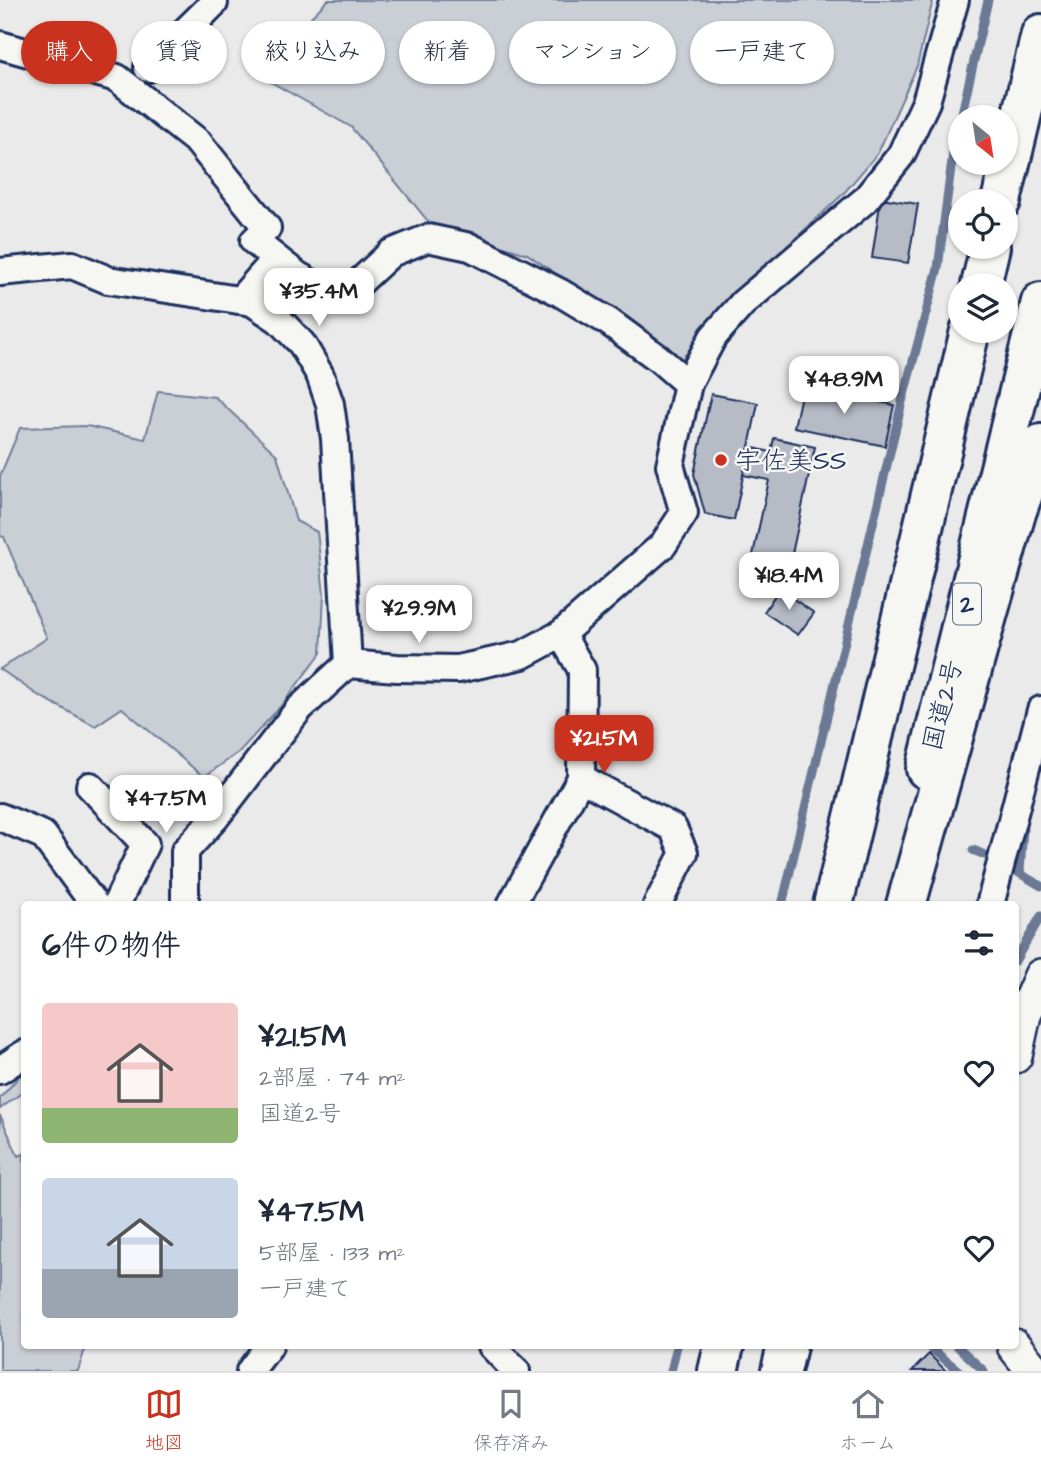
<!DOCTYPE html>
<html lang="ja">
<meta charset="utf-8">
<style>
body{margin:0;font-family:"Architects Daughter","Klee One",sans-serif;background:#f6f6f7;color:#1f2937;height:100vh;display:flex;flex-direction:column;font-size:26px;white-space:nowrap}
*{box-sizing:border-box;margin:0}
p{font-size:23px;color:#747a83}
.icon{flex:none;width:38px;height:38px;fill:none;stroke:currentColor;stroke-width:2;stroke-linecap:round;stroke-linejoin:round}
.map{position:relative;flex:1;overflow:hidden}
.side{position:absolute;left:21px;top:901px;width:998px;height:448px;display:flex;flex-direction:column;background:#fff;border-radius:7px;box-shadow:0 2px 5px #0004}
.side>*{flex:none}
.guide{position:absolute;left:21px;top:21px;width:999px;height:63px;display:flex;gap:14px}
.needle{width:46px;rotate:150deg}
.controls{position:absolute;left:948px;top:105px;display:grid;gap:14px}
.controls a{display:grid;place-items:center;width:70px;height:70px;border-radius:50%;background:#fff;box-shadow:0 2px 5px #0004;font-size:35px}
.price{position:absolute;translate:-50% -60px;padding:0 16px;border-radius:14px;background:#fff;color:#222;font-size:23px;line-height:46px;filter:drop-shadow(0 2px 4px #0008)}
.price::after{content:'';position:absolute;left:50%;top:42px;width:21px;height:16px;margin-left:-10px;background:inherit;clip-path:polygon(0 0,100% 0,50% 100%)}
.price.selected{background:#c8321e;color:#fff}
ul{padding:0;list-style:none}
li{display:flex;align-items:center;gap:21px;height:175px;padding:0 21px}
li span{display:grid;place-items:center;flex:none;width:196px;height:140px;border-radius:7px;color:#555}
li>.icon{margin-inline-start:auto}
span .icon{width:84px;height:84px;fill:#fffc;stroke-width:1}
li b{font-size:30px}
h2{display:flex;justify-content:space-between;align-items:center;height:84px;padding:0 21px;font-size:30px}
.pill{padding:0 24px;border-radius:32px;background:#fff;box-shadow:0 2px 5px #0004;font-size:24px;line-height:63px}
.pill.selected{background:#c8321e;color:#fff}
.tabs{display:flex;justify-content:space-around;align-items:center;height:98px;border-top:2px solid #e0e1e3;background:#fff;font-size:19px;color:#747a83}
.tabs a{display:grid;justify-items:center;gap:4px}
.tabs .selected{color:#c8321e}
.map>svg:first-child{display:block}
.green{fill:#caced5;stroke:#727e9a;stroke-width:2}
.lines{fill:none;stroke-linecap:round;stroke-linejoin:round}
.stream{stroke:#6c7995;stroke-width:9}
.building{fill:#b6bbc6;stroke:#1b2f5e;stroke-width:2}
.minor-casing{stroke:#1b2f5e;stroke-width:32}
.tertiary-casing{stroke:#1b2f5e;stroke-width:38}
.trunk-casing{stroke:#1b2f5e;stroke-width:44}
.motorway-casing{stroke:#1b2f5e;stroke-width:44}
.minor{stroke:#f6f6f2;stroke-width:26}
.tertiary{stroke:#f6f6f2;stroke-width:33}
.trunk{stroke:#f6f6f2;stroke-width:38}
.motorway{stroke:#f6f6f2;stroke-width:38}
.poi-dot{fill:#c8321e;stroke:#f6f6f2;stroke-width:2.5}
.labels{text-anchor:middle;stroke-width:5;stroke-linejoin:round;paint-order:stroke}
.shield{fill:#f6f6f2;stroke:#5d6b8a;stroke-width:2}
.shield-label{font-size:24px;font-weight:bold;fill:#1b2f5e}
.poi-label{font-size:26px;fill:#1b2f5e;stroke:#f6f6f2;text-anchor:start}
.street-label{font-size:26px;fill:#1b2f5e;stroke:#f6f6f2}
</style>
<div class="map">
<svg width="1041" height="1371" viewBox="0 0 1041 1371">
<rect width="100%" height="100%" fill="#e9eae9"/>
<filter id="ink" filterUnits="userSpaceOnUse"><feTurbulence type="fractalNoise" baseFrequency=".0143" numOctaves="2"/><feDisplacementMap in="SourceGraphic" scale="14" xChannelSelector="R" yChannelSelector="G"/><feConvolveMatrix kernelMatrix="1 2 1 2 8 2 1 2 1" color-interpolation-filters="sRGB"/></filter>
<g filter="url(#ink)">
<g class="green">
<polygon points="328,0 933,0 917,66 878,153 844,193 738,292 682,359 527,254 431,225 351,127 255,73"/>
<polygon points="158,391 215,397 277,455 296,521 317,532 324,594 321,653 280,707 239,752 204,777 122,708 95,726 36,694 0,669 47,638 4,537 0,536 0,476 20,428 87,426 145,439"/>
<polygon points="24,1071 24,1091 0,1109 0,1098"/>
<polygon points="0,1115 18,1156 24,1154 24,1346 86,1346 78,1371 0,1371"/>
</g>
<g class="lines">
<g class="stream">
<polyline points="961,117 988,0"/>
<polyline points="973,850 985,855"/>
<polyline points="1014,870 1041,886"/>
<polyline points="1020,872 1023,829"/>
<polyline points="782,905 902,402 938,268 954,145 961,118"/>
<polyline points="1015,961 1041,916"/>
<polyline points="928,1346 959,1371"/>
<polyline points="957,1346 984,1371"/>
<polyline points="671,1371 677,1346"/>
</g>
</g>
<g class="building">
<polygon points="881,198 918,204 908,263 872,258"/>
<polygon points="803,386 894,405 885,446 794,427"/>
<polygon points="711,394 758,403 734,520 705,514 694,474"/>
<polygon points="774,438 815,447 787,577 750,569 769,480 743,475 749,447 771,452"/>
<polygon points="779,589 814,613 798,635 764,612"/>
<polygon points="929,1354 946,1371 912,1371"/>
</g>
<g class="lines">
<g class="minor-casing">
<g id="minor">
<polyline points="0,45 117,78 198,142 267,228 254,241 297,275 331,295 349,292 391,253 428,238 470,247 559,292 609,322 658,358 688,384"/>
<polyline points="148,68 214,3 212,0"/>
<polyline points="0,272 72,265 108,280 252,302 279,320 302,344 320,375 330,404 335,439 348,664"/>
<polyline points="240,300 276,259"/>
<polyline points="581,778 673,828 684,853 657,905"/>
<polyline points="90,786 145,844 116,905"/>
<polyline points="0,817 43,835 95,905"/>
<polyline points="185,905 185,851 215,818 299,709 348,664 397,668 458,669 522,655 561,634 663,545 684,513 670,465 688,384 713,337 743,303 865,200 901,155 926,102 955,0"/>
<polyline points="511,905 581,778 582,670 561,634"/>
<polyline points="990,905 1041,710"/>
<polyline points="0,1070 24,1054"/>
<polyline points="492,1346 516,1371"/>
<polyline points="250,1371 269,1346"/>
</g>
</g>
<g class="tertiary-casing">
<g id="tertiary">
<polyline points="1015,1056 1024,1015 1041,976"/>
<polyline points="1014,1346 1034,1371"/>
</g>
</g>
<g class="trunk-casing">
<g id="trunk">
<polyline points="1001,201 1041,34"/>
<polyline points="981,285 990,247"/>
<polyline points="926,769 1041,302"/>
<polyline points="833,905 970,331"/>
<polyline points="718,1371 724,1346"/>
<polyline points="781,1371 787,1346"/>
</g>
</g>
<g class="motorway-casing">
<polyline id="motorway" points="906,905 1016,513 1041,444"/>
</g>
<use href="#minor" class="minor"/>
<use href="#tertiary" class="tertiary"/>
<use href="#trunk" class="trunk"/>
<use href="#motorway" class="motorway"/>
</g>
</g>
<circle class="poi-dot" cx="721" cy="460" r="7"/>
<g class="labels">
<rect class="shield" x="953" y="583.5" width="28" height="41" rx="5"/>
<g class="shield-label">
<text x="967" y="612">2</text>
</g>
<g class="poi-label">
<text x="735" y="469">宇佐美SS</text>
</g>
<g class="street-label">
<text transform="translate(942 705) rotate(-76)" y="9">国道2号</text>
</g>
</g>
</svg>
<div class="controls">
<a><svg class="needle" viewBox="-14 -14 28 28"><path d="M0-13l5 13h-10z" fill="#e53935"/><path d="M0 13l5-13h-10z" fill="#747a83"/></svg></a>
<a><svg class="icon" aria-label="locate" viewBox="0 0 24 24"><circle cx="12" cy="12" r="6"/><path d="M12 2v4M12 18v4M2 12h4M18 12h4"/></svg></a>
<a><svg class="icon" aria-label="layers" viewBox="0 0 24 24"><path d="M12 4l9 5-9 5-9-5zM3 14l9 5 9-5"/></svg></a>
</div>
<b class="price" style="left:319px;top:328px">¥35.4M</b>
<b class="price" style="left:844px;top:416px">¥48.9M</b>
<b class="price" style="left:789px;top:612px">¥18.4M</b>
<b class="price" style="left:419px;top:645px">¥29.9M</b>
<b class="price selected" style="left:604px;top:775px">¥21.5M</b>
<b class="price" style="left:166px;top:835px">¥47.5M</b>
<div class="guide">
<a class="pill selected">購入</a>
<a class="pill">賃貸</a>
<a class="pill">絞り込み</a>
<a class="pill">新着</a>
<a class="pill">マンション</a>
<a class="pill">一戸建て</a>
</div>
<section class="side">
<h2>6件の物件<svg class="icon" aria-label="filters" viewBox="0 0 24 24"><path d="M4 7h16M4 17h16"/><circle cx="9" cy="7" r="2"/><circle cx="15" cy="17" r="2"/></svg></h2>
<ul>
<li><span style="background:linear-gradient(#f6c9c9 75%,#8fb573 0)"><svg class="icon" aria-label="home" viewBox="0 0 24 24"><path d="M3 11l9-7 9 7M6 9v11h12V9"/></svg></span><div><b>¥21.5M</b><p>2部屋 · 74 m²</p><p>国道2号</p></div><svg class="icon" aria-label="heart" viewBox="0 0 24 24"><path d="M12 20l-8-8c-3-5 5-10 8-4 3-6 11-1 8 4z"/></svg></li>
<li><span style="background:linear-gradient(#c9d6e8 65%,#9aa5b1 0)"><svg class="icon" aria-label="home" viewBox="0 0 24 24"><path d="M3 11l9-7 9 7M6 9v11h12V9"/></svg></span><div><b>¥47.5M</b><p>5部屋 · 133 m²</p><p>一戸建て</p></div><svg class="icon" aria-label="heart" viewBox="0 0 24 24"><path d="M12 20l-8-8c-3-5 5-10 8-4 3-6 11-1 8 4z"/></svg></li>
</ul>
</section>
</div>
<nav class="tabs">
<a class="selected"><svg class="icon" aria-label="map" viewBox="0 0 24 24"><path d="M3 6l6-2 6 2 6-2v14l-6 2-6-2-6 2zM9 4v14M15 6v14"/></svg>地図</a>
<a><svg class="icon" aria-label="saved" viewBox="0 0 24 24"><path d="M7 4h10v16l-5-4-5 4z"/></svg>保存済み</a>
<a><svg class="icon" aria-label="home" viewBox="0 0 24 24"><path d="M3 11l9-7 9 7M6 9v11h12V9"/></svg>ホーム</a>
</nav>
